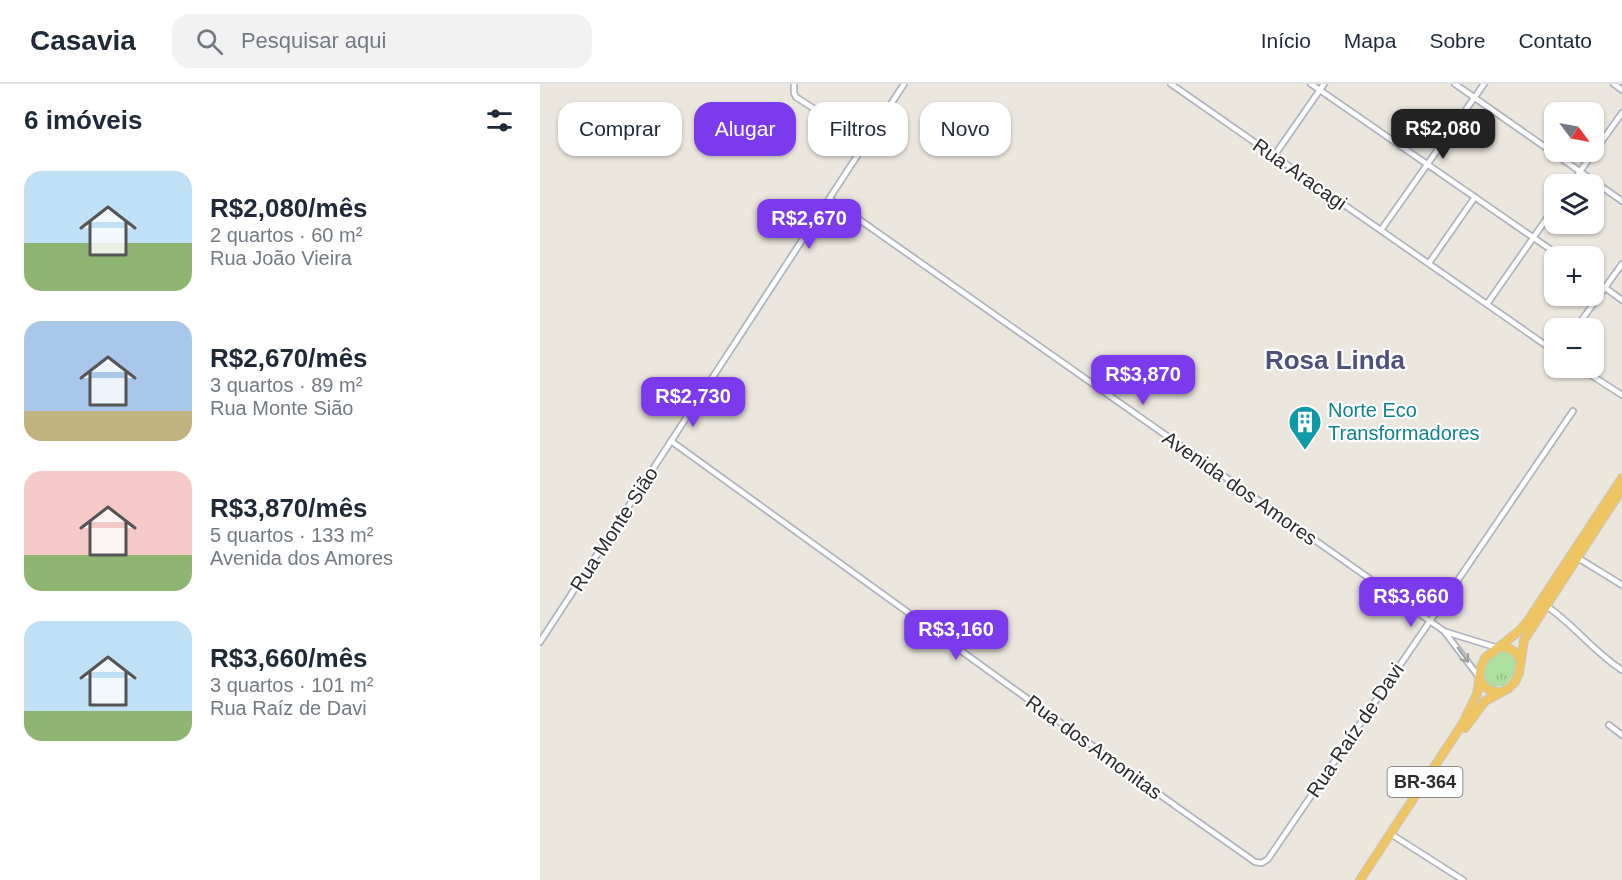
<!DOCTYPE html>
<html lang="pt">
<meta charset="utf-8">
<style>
body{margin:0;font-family:Helvetica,sans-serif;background:#f2f2f3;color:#1f2937;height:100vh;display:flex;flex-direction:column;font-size:22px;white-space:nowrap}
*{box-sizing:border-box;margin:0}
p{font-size:20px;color:#747a83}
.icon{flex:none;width:33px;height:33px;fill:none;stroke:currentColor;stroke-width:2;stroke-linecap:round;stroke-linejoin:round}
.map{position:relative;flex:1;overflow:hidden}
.side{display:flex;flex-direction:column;background:#fff;width:540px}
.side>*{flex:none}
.top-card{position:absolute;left:18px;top:18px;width:570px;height:54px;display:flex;gap:12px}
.needle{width:39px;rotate:122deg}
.controls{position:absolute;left:1004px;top:18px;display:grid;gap:12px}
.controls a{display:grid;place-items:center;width:60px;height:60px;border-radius:12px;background:#fff;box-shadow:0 2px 4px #0004;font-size:30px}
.price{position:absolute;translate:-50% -51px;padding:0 14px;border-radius:12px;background:#7c3aed;color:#fff;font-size:20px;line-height:39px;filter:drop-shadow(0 2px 3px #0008)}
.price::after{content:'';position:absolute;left:50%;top:36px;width:18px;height:14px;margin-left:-9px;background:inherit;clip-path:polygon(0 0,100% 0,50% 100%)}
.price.current{background:#222;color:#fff}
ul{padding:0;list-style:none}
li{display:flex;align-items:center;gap:18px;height:150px;padding:0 24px}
li span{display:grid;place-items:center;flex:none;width:168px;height:120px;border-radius:18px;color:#555}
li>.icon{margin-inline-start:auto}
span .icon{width:72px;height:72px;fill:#fffc;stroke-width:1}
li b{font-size:26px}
h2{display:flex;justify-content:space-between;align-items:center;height:72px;padding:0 24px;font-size:26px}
.tag{padding:0 21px;border-radius:18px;background:#fff;box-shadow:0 2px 4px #0004;font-size:21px;line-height:54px}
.tag.current{background:#7c3aed;color:#fff}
header{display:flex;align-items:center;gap:36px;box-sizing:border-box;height:84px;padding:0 30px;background:#fff;border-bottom:2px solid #e0e1e3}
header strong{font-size:28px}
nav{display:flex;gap:33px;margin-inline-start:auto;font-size:21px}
.search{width:420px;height:54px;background:#f2f2f3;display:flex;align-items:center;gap:15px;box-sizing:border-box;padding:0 21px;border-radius:18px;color:#747a83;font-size:22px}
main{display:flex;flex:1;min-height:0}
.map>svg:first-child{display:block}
.grass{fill:url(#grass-tufts)}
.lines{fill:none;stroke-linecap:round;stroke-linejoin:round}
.minor-casing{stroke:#b1b3be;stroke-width:8}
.trunk-casing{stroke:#c8c8c8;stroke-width:10}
.minor{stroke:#fff;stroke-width:4.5}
.trunk{stroke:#efc463;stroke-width:8}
.oneway{stroke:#a0a0a0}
.labels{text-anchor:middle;stroke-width:4.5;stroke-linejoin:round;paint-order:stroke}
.shield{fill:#fff;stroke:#6b6b6b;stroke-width:1.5}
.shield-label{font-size:18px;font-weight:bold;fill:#2b2b2b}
.street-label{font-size:20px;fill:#2b2b2b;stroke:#fff}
.culture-label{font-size:20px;fill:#0d838f;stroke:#fff;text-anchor:start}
.district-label{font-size:26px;font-weight:bold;fill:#4e5179;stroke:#fff}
</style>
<header>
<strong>Casavia</strong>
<div class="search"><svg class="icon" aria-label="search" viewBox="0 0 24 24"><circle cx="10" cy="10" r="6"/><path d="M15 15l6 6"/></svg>Pesquisar aqui</div>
<nav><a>Início</a><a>Mapa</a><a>Sobre</a><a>Contato</a></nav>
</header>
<main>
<section class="side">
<h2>6 imóveis<svg class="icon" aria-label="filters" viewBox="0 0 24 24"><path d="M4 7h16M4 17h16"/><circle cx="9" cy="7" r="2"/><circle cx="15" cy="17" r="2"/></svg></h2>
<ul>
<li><span style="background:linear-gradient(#bfe0f5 60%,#8fb573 0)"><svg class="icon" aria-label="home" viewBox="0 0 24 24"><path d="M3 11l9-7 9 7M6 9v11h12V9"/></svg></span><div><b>R$2,080/mês</b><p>2 quartos · 60 m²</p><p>Rua João Vieira</p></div></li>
<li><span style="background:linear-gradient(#a9c7e8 75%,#c2b280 0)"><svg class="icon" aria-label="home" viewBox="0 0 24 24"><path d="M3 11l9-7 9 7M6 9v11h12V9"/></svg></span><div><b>R$2,670/mês</b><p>3 quartos · 89 m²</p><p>Rua Monte Sião</p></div></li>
<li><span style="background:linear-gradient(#f6c9c9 70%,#8fb573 0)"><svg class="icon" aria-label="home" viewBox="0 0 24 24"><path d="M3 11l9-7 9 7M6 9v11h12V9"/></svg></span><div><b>R$3,870/mês</b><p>5 quartos · 133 m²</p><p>Avenida dos Amores</p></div></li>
<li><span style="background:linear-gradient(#bfe0f5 75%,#8fb573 0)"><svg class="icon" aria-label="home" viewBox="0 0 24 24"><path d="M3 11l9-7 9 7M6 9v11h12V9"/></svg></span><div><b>R$3,660/mês</b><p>3 quartos · 101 m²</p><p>Rua Raíz de Davi</p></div></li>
</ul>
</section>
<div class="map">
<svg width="1082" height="796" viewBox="0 0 1082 796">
<defs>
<pattern id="grass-tufts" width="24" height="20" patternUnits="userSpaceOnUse" patternTransform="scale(1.5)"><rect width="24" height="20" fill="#addf9e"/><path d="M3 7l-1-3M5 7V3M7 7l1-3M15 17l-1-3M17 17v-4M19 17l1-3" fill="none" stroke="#95c088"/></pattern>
</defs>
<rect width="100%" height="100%" fill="#ece7de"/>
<polygon class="grass" points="966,566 976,573 977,587 964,602 951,603 944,597 944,583 953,569"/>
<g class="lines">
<g class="minor-casing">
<g id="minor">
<polyline points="254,0 254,9 256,13 325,58"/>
<polyline points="631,0 1014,267"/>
<polyline points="771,0 1020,172"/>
<polyline points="915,0 1082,117"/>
<polyline points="1074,0 1082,6"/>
<polyline points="734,72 784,0"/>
<polyline points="1031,100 1082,29"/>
<polyline points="290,115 904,547 939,593"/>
<polyline points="841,146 944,0"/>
<polyline points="889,179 935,113"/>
<polyline points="1053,195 1082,216"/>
<polyline points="947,220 1014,124"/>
<polyline points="1036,244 1082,180"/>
<polyline points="1040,284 1082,311"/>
<polyline points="131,357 637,723 715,778 722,779 728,775 1033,327"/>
<polyline points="1038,474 1082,501"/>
<path d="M1005 521C1034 540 1053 568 1082 586"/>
<polyline points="906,548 958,564"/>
<polyline points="0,558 364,0"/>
<polyline points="1069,641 1082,651"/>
<polyline points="854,752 923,796"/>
</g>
</g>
<g class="trunk-casing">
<g id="trunk">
<path d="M958 564C968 561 976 567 980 576"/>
<path d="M940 595C943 604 950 608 960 608"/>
<polyline points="925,644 945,617 969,604 975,598 979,589 984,556 1082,405"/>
<polyline points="820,796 923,639 937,610 941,583 945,574 979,547 987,538 1082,394"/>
</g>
</g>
<use href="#minor" class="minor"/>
<use href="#trunk" class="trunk"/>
</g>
<defs><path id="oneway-shaft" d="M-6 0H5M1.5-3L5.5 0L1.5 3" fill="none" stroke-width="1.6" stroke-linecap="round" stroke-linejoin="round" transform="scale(1.5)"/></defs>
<use class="oneway" href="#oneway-shaft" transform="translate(923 571) rotate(54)"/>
<defs>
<g id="building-pin" transform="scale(1.725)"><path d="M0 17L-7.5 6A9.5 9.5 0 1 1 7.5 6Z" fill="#0f9aa8" stroke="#fff"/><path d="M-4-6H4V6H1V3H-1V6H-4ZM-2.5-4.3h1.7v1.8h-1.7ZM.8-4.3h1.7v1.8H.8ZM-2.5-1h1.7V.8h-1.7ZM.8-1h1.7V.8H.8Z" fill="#fff"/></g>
</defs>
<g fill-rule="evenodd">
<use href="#building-pin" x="765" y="338"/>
</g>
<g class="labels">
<rect class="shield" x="847.5" y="683" width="75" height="30" rx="4.5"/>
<g class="shield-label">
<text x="885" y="704">BR-364</text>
</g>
<g class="street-label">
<text transform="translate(760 90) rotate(35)" y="7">Rua Aracagi</text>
<text transform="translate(700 404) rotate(35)" y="7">Avenida dos Amores</text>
<text transform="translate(74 445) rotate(-57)" y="7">Rua Monte Sião</text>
<text transform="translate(815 646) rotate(-56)" y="7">Rua Raíz de Davi</text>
<text transform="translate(554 663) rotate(36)" y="7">Rua dos Amonitas</text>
</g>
<g class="culture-label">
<text x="788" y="333">Norte Eco<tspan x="788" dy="23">Transformadores</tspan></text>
</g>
<g class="district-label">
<text x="795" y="285">Rosa Linda</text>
</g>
</g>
</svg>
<div class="controls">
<a><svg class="needle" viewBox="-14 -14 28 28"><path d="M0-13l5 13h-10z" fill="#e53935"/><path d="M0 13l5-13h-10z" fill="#747a83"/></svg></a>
<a><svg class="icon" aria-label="layers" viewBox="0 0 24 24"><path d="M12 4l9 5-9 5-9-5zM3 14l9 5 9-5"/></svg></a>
<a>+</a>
<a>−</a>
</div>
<b class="price current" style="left:903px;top:76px">R$2,080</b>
<b class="price" style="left:269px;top:166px">R$2,670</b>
<b class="price" style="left:603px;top:322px">R$3,870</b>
<b class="price" style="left:153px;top:344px">R$2,730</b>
<b class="price" style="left:871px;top:544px">R$3,660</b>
<b class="price" style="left:416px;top:577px">R$3,160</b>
<div class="top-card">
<a class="tag">Comprar</a>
<a class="tag current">Alugar</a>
<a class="tag">Filtros</a>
<a class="tag">Novo</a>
</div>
</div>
</main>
